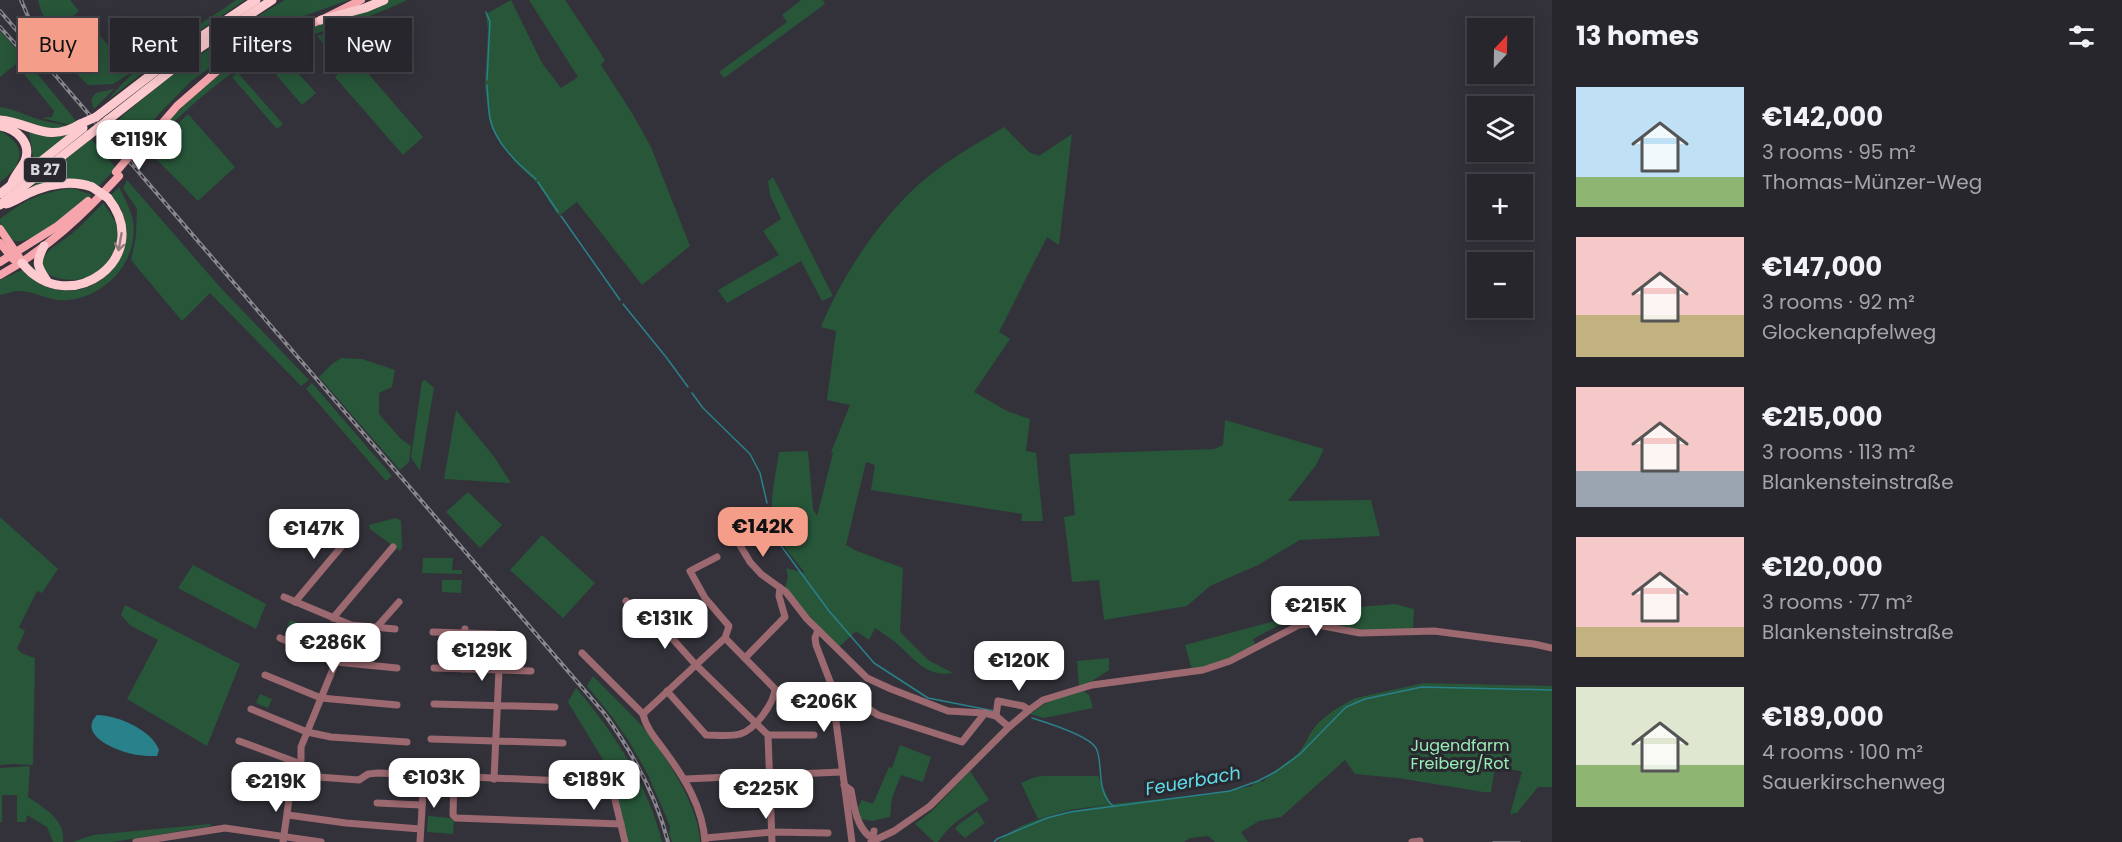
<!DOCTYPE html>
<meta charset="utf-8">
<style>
body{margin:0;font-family:Poppins,sans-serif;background:#323238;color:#f1f3f6;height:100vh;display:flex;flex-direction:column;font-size:22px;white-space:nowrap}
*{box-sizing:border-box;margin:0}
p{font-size:20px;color:#a4a5a9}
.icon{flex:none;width:33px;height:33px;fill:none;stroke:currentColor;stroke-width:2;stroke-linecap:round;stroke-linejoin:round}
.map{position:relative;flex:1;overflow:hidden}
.panel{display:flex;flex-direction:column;background:#26262c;width:570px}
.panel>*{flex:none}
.banner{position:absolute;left:18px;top:18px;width:570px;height:54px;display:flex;gap:12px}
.needle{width:39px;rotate:22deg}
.tools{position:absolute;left:1467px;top:18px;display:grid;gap:12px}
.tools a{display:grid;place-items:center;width:66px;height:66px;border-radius:0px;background:#26262c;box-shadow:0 3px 15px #0003,0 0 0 2px #424348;font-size:30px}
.price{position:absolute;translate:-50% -51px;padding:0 14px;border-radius:12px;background:#fff;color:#222;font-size:20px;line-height:39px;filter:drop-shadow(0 2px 3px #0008)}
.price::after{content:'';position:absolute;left:50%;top:36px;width:18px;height:14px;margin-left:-9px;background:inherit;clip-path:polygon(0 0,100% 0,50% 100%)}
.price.current{background:#f49e8a;color:#111}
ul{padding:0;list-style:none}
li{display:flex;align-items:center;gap:18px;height:150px;padding:0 24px}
li span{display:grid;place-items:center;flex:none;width:168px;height:120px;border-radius:0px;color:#555}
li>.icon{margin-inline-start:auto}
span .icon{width:72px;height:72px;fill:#fffc;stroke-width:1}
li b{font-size:26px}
h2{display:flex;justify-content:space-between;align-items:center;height:72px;padding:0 24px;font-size:26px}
.tag{padding:0 21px;border-radius:0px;background:#26262c;box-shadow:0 3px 15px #0003,0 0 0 2px #424348;font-size:21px;line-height:54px}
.tag.current{background:#f49e8a;color:#111}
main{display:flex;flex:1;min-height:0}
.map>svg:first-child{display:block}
.green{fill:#275639}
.water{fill:#29818b}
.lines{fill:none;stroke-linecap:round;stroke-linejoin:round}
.stream{stroke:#29818b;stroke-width:1.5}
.minor{stroke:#9b696f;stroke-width:7}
.major{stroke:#f6a5ad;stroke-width:8}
.highway{stroke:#fdcbcf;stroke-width:9}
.tram{stroke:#89888f;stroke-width:1.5}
.rail-casing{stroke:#89888f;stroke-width:4}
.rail{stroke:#29282f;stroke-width:1.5;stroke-dasharray:4.5;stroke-linecap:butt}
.major-bridge{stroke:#f6a5ad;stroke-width:8}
.highway-bridge{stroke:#fdcbcf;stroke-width:9}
.oneway{stroke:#937a7f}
.labels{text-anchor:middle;stroke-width:6;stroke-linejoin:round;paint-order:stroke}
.shield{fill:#29282f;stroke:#a3a2a7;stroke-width:1.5}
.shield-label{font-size:15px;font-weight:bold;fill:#d7d6db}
.park-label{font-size:16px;fill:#98ecb5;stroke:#29282f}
.water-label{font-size:18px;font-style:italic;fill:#5edcea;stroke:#29282f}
</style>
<main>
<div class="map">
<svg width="1552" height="842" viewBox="0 0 1552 842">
<rect width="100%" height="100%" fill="#33323a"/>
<g class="green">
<polygon points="38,0 70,0 79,11 52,33 41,11"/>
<path d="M236 0H245L177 46 108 100C141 58 192 31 236 0Z"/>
<path d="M285 0H349L287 22 230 53 191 81 157 116 132 148 110 127C164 79 222 37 285 0Z"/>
<path d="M390 0H407C360 24 307 32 260 56 218 78 184 113 149 145 185 98 231 60 286 37 320 23 356 15 390 0Z"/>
<polygon points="511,0 542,63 561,88 578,77 529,0 565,0 605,60 601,65 632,113 651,147 690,246 642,285 577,202 559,216 537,183 514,161 492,129 489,119 485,86 488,31 486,14"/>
<polygon points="801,0 823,0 825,4 724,78 719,72 787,22 782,15"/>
<polygon points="92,27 132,72 113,84 88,85 79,76 63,52"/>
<polygon points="0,31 31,66 77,122 70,125 42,118 52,117 54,111 16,64 0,77"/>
<polygon points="332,32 423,137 403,155 335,77 344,68 317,36"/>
<polygon points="278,51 316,93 302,105 263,59"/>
<polygon points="238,73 283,124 277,129 232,77"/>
<polygon points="114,89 94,109 91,100 96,93"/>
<path d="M0 107C15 109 27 116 41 120 50 123 60 123 69 127L51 130 0 117Z"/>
<polygon points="188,114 235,167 198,201 151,154 151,150"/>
<path d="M1004 127 1029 152 1039 156 1072 134 1059 245 1047 237 999 332 1010 339 974 392 1007 411 1030 419 1026 451 1036 453 1043 521H1021L1022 514 871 490 875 465 866 462 846 545 857 551 903 568 900 632 928 660 953 673C926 678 914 658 895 642 889 637 882 633 875 628L869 640 856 631 838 648 785 588 788 577 786 568 805 573C795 559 776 540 773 522 769 502 776 473 779 452L808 451 813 509 817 516 833 453 831 452 850 405 827 400 836 331 821 327C842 274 888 206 934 172 956 155 980 142 1004 127Z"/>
<path d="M0 131C29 146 23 165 0 182Z"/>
<polygon points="29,132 67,134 69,134 40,159 33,157"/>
<polygon points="91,139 116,168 99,186 79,179 52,181 30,188"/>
<polygon points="773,177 833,296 822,301 801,261 727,303 718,290 779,255 763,231 781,219 770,195 768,181"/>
<polygon points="127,180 219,286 309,380 301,386 210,293 182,321 131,260 136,236 137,209 123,188"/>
<path d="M119 187C124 197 131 210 133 221 139 261 106 297 67 300 50 302 34 290 18 291 12 291 6 294 0 295V280L22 270C28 275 36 283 44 286 87 304 129 269 124 225 123 221 123 214 122 211 120 205 114 200 111 195Z"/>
<path d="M72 188 92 195C80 207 32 245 16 241 11 240 8 236 5 232 2 227 0 225 0 219 26 199 39 193 72 188Z"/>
<path d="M103 203C109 211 114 218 117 227 121 248 105 272 86 278 71 283 31 278 45 256 50 247 63 241 70 235 82 226 92 214 103 203Z"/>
<polygon points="341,358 362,359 395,370 392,387 379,393 379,414 400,438 411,446 409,462 400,470 319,377 332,364"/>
<polygon points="425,380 434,388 420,471 411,457 422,381"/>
<polygon points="312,383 392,476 386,481 306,389"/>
<polygon points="456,410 495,458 511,483 444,479"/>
<polygon points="1225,420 1324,449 1316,465 1288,501 1371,500 1380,536 1300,540 1258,565 1210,586 1187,606 1104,620 1099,580 1072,582 1064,517 1075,515 1069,454 1214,449 1223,445"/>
<polygon points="468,492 502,525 480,548 446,512"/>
<polygon points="0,517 58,569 42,593 37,591 19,627 25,631 17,649 23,654 35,658 33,765 13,764 0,765"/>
<polygon points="396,518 401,521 402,547 400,551 370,529 369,525"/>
<polygon points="542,535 595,583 563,618 510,570"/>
<polygon points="423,558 453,558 452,570 462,570 462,574 422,573"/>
<polygon points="193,565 266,604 256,629 178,588"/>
<polygon points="442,580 462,580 461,593 442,592"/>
<polygon points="1395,604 1414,609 1413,631 1359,630 1334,626 1335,609"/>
<polygon points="125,605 240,664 207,746 127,699 158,640 131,626 121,615"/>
<polygon points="1282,619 1283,623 1253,639 1255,644 1228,659 1192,670 1185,645"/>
<polygon points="290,620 303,625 298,638 285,632"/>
<polygon points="1109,658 1109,670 1089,683 1079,686 1077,661"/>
<path d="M593 676C609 693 627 709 642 726 664 753 700 808 700 842H672L669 834 670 826 648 775 630 743 613 718 587 686Z"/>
<path d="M1424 683 1552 686V787H1538L1517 813 1510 814 1522 772 1520 771 1495 767 1491 792H1483L1398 778 1355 774 1345 760 1281 817 1259 821 1241 832 1248 842H1215L1208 836 1190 838 1184 842H998C1023 816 1076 811 1110 804L1070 810 1038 819 1021 783 1035 777 1043 776H1098L1111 804 1211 794 1252 786 1257 780 1263 782C1272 770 1285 765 1296 755 1305 747 1307 737 1314 728 1322 717 1344 703 1356 698Z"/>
<path d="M576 688C615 734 647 783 662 842H627L615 790 602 758 568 702Z"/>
<polygon points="1084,691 1089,695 1093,708 1044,718 1030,714 1049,701"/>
<polygon points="260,694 272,699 268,708 256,703"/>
<polygon points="900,745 931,757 923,782 901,775 892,798 890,817 872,821 860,819 858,807 862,800 873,804 889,767 892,768"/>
<path d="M30 766 28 797C44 808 66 820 63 842H53L47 827 27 815 26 822H17V795H2V822H0V768Z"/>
<path d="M970 771 989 800C969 813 951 822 938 842H934L915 824 932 811Z"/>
<polygon points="977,811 985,823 965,838 955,829 958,825"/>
<polygon points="428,816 450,818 454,821 453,834 427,832"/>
<polygon points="210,824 211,826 113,842 73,842 93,835"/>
</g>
<path class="water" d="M97 715C117 715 152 730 159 750L157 756C150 756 144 756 138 755 121 753 76 736 97 715Z"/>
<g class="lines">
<g class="stream">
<polyline points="486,12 490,22 487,80"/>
<path d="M487 85C488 96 488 107 490 118 495 143 517 163 536 179"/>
<polyline points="538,182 558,212"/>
<polyline points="561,216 620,300"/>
<polyline points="623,304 666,357 688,387"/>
<polyline points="692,393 703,408 750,454 760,473 767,503"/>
<polyline points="779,543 829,611 874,663 928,698 994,711"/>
<path d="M1032 718C1045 722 1089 736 1096 748 1104 763 1095 791 1113 806"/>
<polyline points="994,842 997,839 1047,818 1070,812 1230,791 1258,781 1277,771 1300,754 1346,707 1365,699 1422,687 1552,690"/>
</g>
<g class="minor">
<polyline points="738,542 750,562 761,574 786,592 807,619 867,678 891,689 948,711 985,713 996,716 1009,727"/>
<polyline points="284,597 351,625 395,629"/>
<polyline points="626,601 647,620 654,618 695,664 768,735 814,735"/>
<polyline points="295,602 352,534"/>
<polyline points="333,618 393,547"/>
<polyline points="351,625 301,747 301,764 310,774 318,777 359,780 368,774 378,773 611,783 625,842"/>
<polyline points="376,628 399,602"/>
<polyline points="818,630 815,638 816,645 831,684 852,842"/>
<polyline points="433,632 496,634"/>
<polyline points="280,638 336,662 397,668"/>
<polyline points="582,653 643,714"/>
<polyline points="745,658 785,617 779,596 780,588"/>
<polyline points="434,668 531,671"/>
<polyline points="463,669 465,629"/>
<polyline points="265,675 321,698 397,705"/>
<polyline points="831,684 878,715 962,742 985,713"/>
<path d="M667 691 706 735C716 735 730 737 740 734 755 730 774 703 775 689L725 638"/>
<polyline points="434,704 555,707"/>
<polyline points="251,709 307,732 331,737 407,742"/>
<polyline points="643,714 725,638 729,626 705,598 690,571 717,557"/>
<path d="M643 714C646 728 656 739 664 750 684 777 703 807 705 842"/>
<polyline points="996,716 998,701 1023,706 1029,710"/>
<polyline points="768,735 772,842"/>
<polyline points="431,739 563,743"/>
<polyline points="239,741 301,764"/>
<polyline points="454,777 453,815 456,818 621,824"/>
<polyline points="494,779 499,670"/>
<polyline points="685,779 841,772"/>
<path d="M844 785 851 790C854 806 856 825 869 836H873L874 831"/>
<polyline points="377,803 421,805"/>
<polyline points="288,815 346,823 420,829"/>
<polyline points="705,838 772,832 828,833"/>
<polyline points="136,842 225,828 321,842"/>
<polyline points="283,842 290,792"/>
<polyline points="420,842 424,776"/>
<polyline points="871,842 894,831 930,806 1009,727 1029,710 1043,700 1092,685 1203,670 1230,661 1299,625 1313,624 1360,633 1434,631 1534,644 1552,648"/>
<polyline points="1412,842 1420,841"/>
</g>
<g class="major">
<polyline points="139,150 177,106 224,65 262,42 321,20 361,0"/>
<polyline points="0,229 19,257"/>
<polyline points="0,243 13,259"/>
<polyline points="0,262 56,227 88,201"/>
<path d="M0 275C46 250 84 214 119 176"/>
</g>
<g class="highway">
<polyline points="321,20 365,8 384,0"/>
<polyline points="96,117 196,40 256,0"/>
<path d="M0 120C32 123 47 144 80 124"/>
<polyline points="108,120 201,47 272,0"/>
<path d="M0 126C17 129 32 143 25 161 21 169 15 175 12 183"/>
<polyline points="0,194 83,128"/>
<path d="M6 204C14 202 20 197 27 194 48 184 70 179 92 187"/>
<polyline points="0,205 89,135"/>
<path d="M44 246C35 263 37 266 47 281"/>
<path d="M22 263C69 321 156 257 108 198"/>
</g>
<polyline class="tram" points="1493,842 1520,842"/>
<g class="rail-casing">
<g id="rail">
<polyline points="21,0 35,33 50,59"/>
<path d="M0 11 604 713C633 753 656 794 668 842"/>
<polyline points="0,27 36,67"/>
</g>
</g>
<use href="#rail" class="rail"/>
<polyline class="major-bridge" points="116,172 137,147"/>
<g class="highway-bridge">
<polyline points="80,124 96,117"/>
<polyline points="89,135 108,120"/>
<polyline points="92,187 108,198"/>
</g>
</g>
<defs><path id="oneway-shaft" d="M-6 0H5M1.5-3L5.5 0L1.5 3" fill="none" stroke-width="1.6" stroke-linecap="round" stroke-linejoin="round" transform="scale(1.5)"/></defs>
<use class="oneway" href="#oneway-shaft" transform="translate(120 242) rotate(100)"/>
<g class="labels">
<rect class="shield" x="24" y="158" width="42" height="24" rx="4.5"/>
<g class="shield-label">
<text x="45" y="175">B 27</text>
</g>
<g class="park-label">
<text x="1460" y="751">Jugendfarm<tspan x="1460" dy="18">Freiberg/Rot</tspan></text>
</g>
<g class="water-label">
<text transform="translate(1193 781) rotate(-10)" y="6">Feuerbach</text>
</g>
</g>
</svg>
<div class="tools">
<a><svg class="needle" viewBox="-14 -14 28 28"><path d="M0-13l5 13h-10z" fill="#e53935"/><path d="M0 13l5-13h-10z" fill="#a4a5a9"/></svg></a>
<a><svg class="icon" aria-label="layers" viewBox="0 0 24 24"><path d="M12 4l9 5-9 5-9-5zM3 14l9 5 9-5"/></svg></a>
<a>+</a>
<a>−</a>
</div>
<b class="price" style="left:139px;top:171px">€119K</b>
<b class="price current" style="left:763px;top:558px">€142K</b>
<b class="price" style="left:314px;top:560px">€147K</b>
<b class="price" style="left:1316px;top:637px">€215K</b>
<b class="price" style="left:665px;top:650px">€131K</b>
<b class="price" style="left:333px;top:674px">€286K</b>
<b class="price" style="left:482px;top:682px">€129K</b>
<b class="price" style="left:1019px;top:692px">€120K</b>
<b class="price" style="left:824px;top:733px">€206K</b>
<b class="price" style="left:434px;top:809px">€103K</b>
<b class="price" style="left:594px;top:811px">€189K</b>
<b class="price" style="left:276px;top:813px">€219K</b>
<b class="price" style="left:766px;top:820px">€225K</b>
<div class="banner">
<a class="tag current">Buy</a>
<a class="tag">Rent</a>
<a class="tag">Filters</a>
<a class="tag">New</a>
</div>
</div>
<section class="panel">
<h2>13 homes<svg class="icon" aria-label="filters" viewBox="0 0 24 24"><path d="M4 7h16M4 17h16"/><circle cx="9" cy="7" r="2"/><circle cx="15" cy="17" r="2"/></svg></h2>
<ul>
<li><span style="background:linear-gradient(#bfe0f5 75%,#8fb573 0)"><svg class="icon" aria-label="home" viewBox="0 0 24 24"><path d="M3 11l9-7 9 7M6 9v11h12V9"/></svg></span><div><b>€142,000</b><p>3 rooms · 95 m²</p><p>Thomas-Münzer-Weg</p></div></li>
<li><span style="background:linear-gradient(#f6c9c9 65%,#c2b280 0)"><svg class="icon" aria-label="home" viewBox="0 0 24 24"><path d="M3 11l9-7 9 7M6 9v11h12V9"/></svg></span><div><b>€147,000</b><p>3 rooms · 92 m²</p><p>Glockenapfelweg</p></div></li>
<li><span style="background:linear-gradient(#f6c9c9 70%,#9aa5b1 0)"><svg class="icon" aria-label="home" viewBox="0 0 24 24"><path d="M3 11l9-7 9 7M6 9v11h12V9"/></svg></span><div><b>€215,000</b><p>3 rooms · 113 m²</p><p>Blankensteinstraße</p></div></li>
<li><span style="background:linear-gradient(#f6c9c9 75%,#c2b280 0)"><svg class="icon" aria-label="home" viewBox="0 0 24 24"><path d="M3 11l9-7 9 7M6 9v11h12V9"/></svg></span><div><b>€120,000</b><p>3 rooms · 77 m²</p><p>Blankensteinstraße</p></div></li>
<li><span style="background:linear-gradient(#dfe7d0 65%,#8fb573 0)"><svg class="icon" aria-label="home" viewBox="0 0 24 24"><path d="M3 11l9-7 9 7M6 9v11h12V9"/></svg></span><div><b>€189,000</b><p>4 rooms · 100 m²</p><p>Sauerkirschenweg</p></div></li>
</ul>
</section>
</main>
